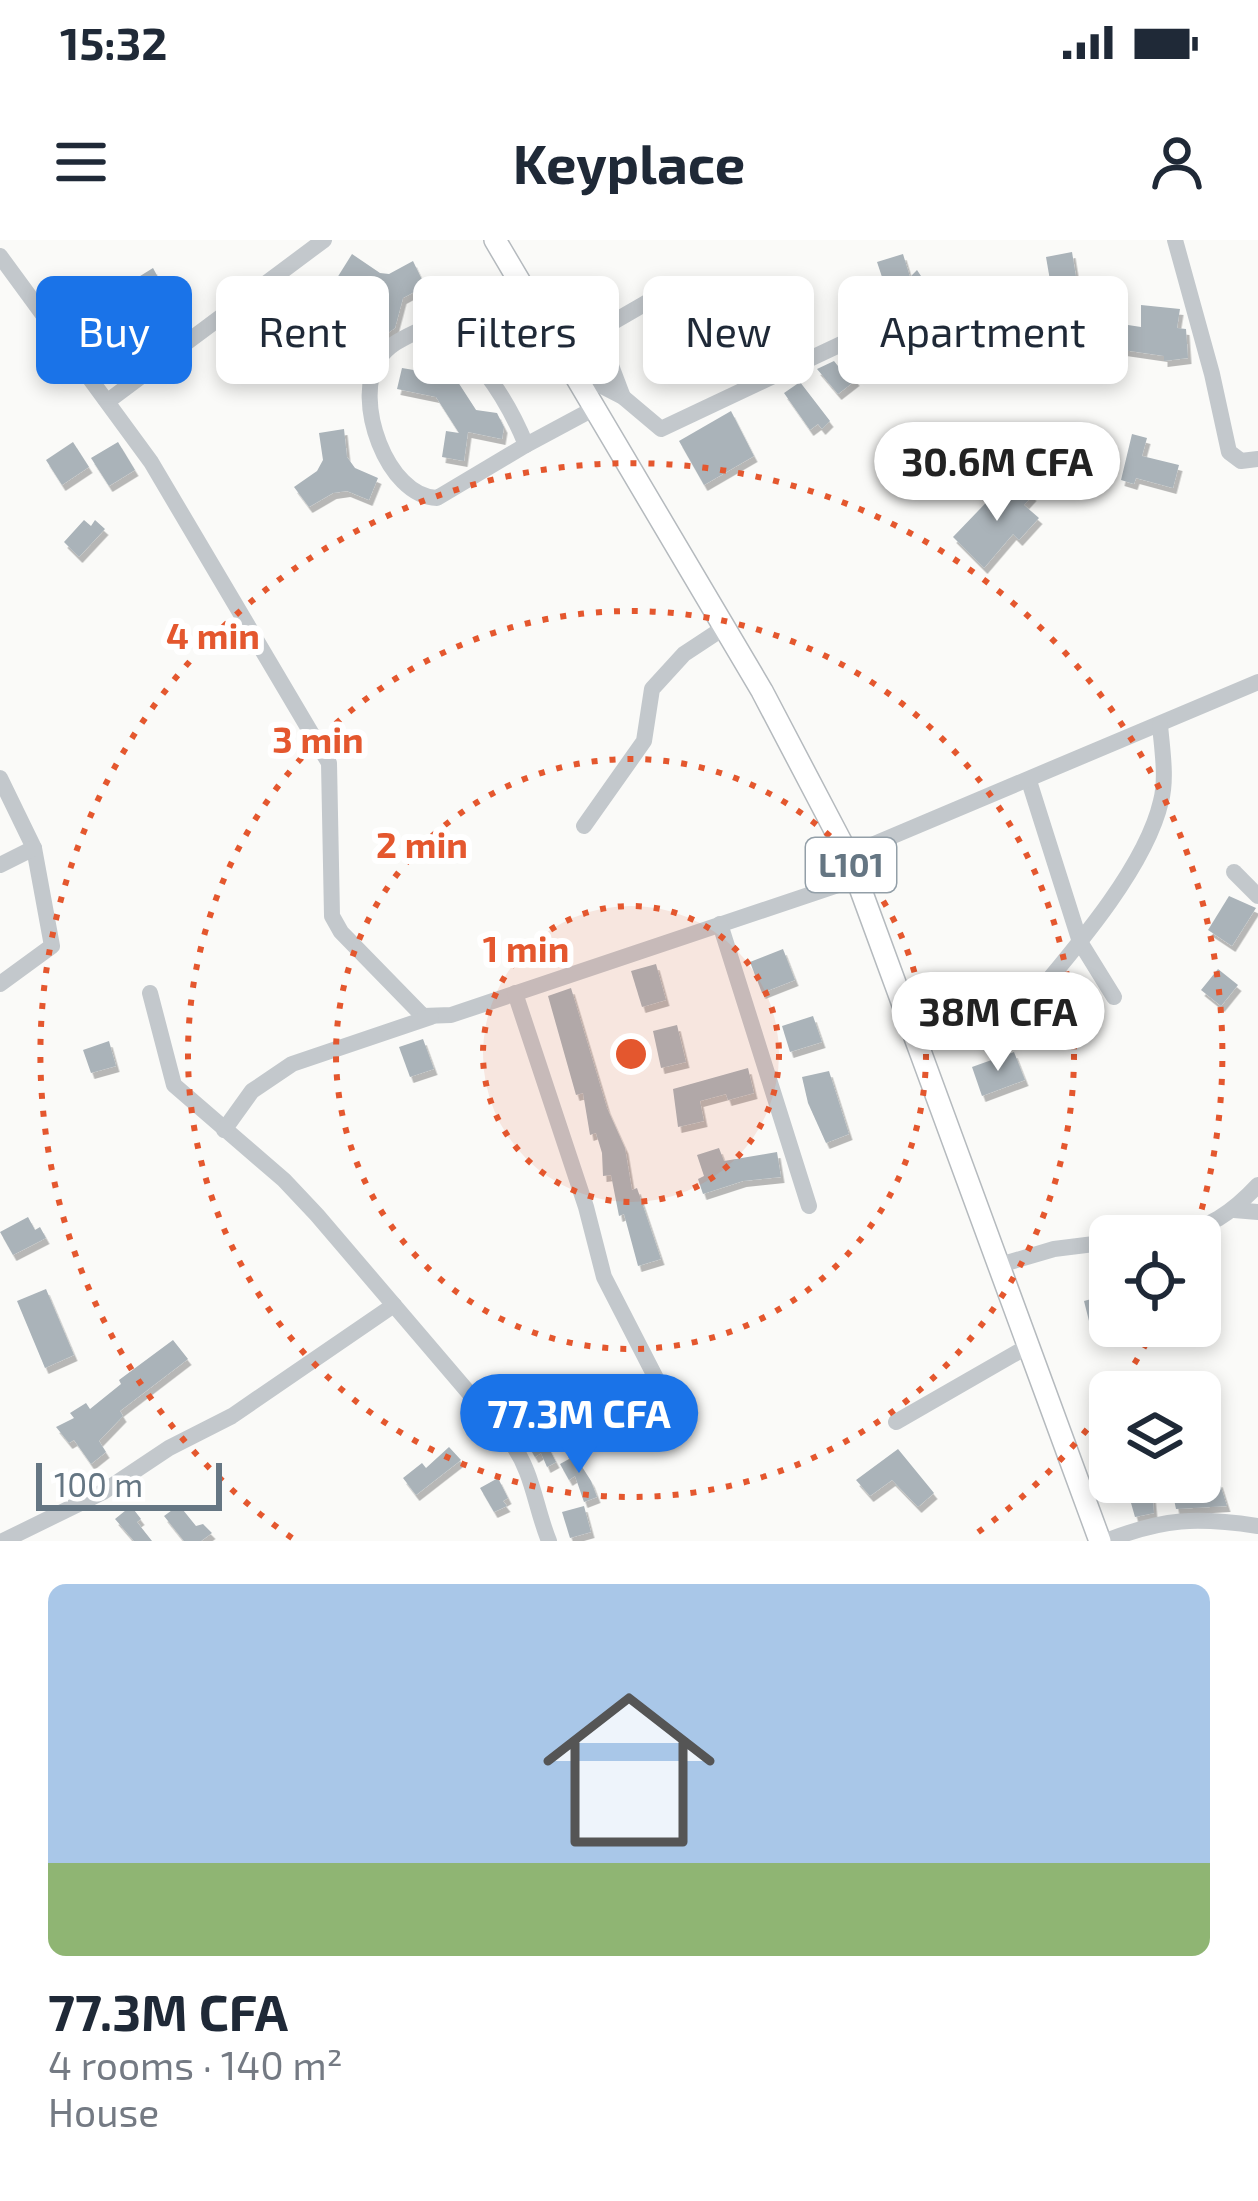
<!DOCTYPE html>
<meta charset="utf-8">
<style>
body{margin:0;font-family:"Exo 2",sans-serif;background:#f6f6f7;color:#1f2937;height:100vh;display:flex;flex-direction:column;font-size:45px;white-space:nowrap}
*{box-sizing:border-box;margin:0}
p{font-size:39px;color:#747a83}
.icon{flex:none;width:66px;height:66px;fill:none;stroke:currentColor;stroke-width:2;stroke-linecap:round;stroke-linejoin:round}
.map{position:relative;height:1301px;overflow:hidden}
.drawer{display:flex;flex-direction:column;background:#fff;flex:1}
.drawer>*{flex:none}
.banner{position:absolute;left:36px;top:36px;width:1188px;height:108px;display:flex;gap:24px}
.fabs{position:absolute;left:1089px;top:975px;display:grid;gap:24px}
.fabs a{display:grid;place-items:center;width:132px;height:132px;border-radius:18px;background:#fff;box-shadow:0 6px 18px #0003;font-size:60px}
.scale{position:absolute;left:36px;bottom:30px;width:186px;box-sizing:border-box;padding-left:12px;border:6px solid #657683;border-top:0;font-size:33px;line-height:42px;white-space:nowrap;color:#657683;-webkit-text-stroke:9px #fff;paint-order:stroke}
.price{position:absolute;translate:-50% -102px;padding:0 27px;border-radius:42px;background:#fff;color:#222;font-size:39px;line-height:78px;filter:drop-shadow(0 3px 6px #0008)}
.price::after{content:'';position:absolute;left:50%;top:72px;width:36px;height:27px;margin-left:-18px;background:inherit;clip-path:polygon(0 0,100% 0,50% 100%)}
.price.selected{background:#1a73e8;color:#fff}
ul{padding:0;list-style:none}
li{display:grid;align-content:center;gap:24px;height:636px;padding:0 48px}
li+li{border-top:3px solid #e0e1e3}
li span{display:grid;place-items:center;height:372px;border-radius:18px;color:#555}
li>.icon{margin-inline-start:auto}
span .icon{width:216px;height:216px;fill:#fffc;stroke-width:1}
li b{font-size:51px}
.pill{padding:0 42px;border-radius:18px;background:#fff;box-shadow:0 6px 18px #0003;font-size:42px;line-height:108px}
.pill.selected{background:#1a73e8;color:#fff}
.status{display:flex;justify-content:space-between;align-items:center;height:84px;padding:0 60px;background:#fff;direction:ltr}
.status svg{height:33px;fill:currentColor}
header{display:flex;justify-content:space-between;align-items:center;height:156px;padding:0 48px;background:#fff;font-size:54px;font-weight:700}
.map>svg:first-child{display:block}
.building{fill:#aab3b9;filter:url(#shadow)}
.lines{fill:none;stroke-linecap:round;stroke-linejoin:round}
.major-casing{stroke:#b5babe;stroke-width:24}
.minor{stroke:#c3c8cc;stroke-width:16}
.major{stroke:#fff;stroke-width:21}
.ring{fill:none;stroke:#e4572e;stroke-width:6;stroke-dasharray:6 12}
.labels{text-anchor:middle;stroke-width:12;stroke-linejoin:round;paint-order:stroke}
.shield{fill:#fff;stroke:#939fa8;stroke-width:3}
.shield-label{font-size:33px;font-weight:bold;fill:#657683}
.centre{fill:#e4572e;stroke:#fff;stroke-width:6}
.ring-label{font-size:36px;text-anchor:middle;font-weight:bold;fill:#e4572e;stroke:#fff;stroke-width:12;stroke-linejoin:round;paint-order:stroke}
</style>
<div class="status"><b>15:32</b><svg viewBox="0 0 49 12"><path d="M0 12V9h3v3zM5 12V6h3v6zM10 12V3h3v9zM15 12V0h3v12zM26 1h20v11H26zM47 4h2v5h-2z"/></svg></div>
<header><svg class="icon" aria-label="menu" viewBox="0 0 24 24"><path d="M4 6h16M4 12h16M4 18h16"/></svg>Keyplace<svg class="icon" aria-label="person" viewBox="0 0 24 24"><circle cx="12" cy="8" r="4"/><path d="M4 21q1-7 8-7t8 7"/></svg></header>
<div class="map">
<svg width="1258" height="1301" viewBox="0 0 1258 1301">
<defs>
<filter id="shadow"><feDropShadow dx="3.5" dy="6" stdDeviation="0" flood-color="#0004"/></filter>
</defs>
<rect width="100%" height="100%" fill="#fafaf8"/>
<g class="building">
<polygon points="1072,12 1078,49 1052,52 1046,17"/>
<polygon points="352,14 380,33 389,34 413,21 425,46 403,58 395,88 382,97 368,97 370,75 352,74 347,64 355,52 337,38"/>
<polygon points="903,14 910,37 917,30 933,54 924,61 942,82 912,102 898,83 902,71 884,43 877,22"/>
<polygon points="153,28 166,52 127,72 116,51"/>
<polygon points="1141,65 1180,69 1177,88 1186,89 1188,118 1164,121 1164,116 1123,110 1128,85 1141,87"/>
<polygon points="113,71 126,95 88,115 77,96 83,93 81,88"/>
<polygon points="434,100 455,117 454,136 476,170 497,173 504,187 502,199 468,192 464,221 442,217 446,191 459,193 436,157 397,149 402,128 431,133"/>
<polygon points="834,121 838,126 844,123 856,140 838,154 817,129"/>
<polygon points="800,142 830,181 822,189 818,184 810,190 784,153"/>
<polygon points="731,171 754,216 704,245 679,201"/>
<polygon points="344,189 347,217 355,228 378,238 369,260 347,251 333,253 309,267 294,247 317,231 323,220 319,193"/>
<polygon points="1132,194 1147,198 1142,216 1179,225 1173,248 1136,238 1134,244 1121,240"/>
<polygon points="73,202 89,227 62,245 46,220"/>
<polygon points="118,202 135,230 109,246 91,218"/>
<polygon points="1003,245 1014,256 1023,245 1033,255 1024,265 1039,278 1019,300 1013,294 984,328 953,297"/>
<polygon points="84,280 91,286 95,280 105,289 79,317 64,302"/>
<polygon points="1229,656 1256,668 1232,706 1208,690"/>
<polygon points="783,709 795,740 762,753 750,722"/>
<polygon points="656,724 666,760 642,767 631,731"/>
<polygon points="1218,729 1238,745 1221,766 1201,750"/>
<polygon points="571,748 607,868 625,908 632,950 637,948 661,1019 638,1026 624,974 619,976 611,935 603,936 602,913 596,893 590,895 583,853 576,855 548,756"/>
<polygon points="813,776 822,802 790,812 782,786"/>
<polygon points="677,785 686,822 661,828 653,791"/>
<polygon points="423,799 434,829 410,837 399,807"/>
<polygon points="109,801 116,826 91,833 83,810"/>
<polygon points="1014,812 1025,840 982,856 972,827"/>
<polygon points="748,828 754,853 728,860 726,854 700,861 704,881 678,887 673,849"/>
<polygon points="829,831 849,894 826,903 808,863 802,837"/>
<polygon points="719,908 724,921 777,912 781,937 743,941 703,954 698,939 704,936 697,915"/>
<polygon points="28,977 35,990 40,987 46,998 13,1015 0,992"/>
<polygon points="46,1049 74,1115 45,1128 17,1061"/>
<polygon points="1110,1054 1110,1080 1090,1085 1084,1061"/>
<polygon points="173,1100 188,1119 120,1171 123,1176 99,1201 106,1212 91,1224 74,1200 69,1203 56,1187 74,1178 70,1173 86,1163 90,1169 121,1144 119,1140"/>
<polygon points="519,1155 531,1169 526,1174 537,1185 556,1222 547,1227 541,1213 535,1217 519,1190 525,1186 506,1166"/>
<polygon points="1200,1201 1204,1201 1214,1243 1219,1241 1227,1266 1176,1269 1172,1250 1188,1247 1187,1242 1200,1242"/>
<polygon points="449,1207 461,1220 416,1255 403,1238 422,1223 426,1228"/>
<polygon points="570,1208 591,1241 597,1257 584,1262 575,1236 569,1240 560,1224 569,1219 566,1210"/>
<polygon points="898,1209 934,1253 918,1267 892,1240 870,1256 856,1240"/>
<polygon points="498,1238 508,1258 503,1261 507,1266 494,1272 480,1248"/>
<polygon points="1125,1242 1151,1242 1154,1273 1135,1277"/>
<polygon points="179,1265 196,1286 203,1284 212,1293 201,1301 184,1301 164,1276"/>
<polygon points="131,1266 141,1279 137,1282 152,1301 134,1301 115,1279"/>
<polygon points="584,1266 591,1292 570,1298 562,1272"/>
</g>
<g class="lines">
<g class="major-casing">
<polyline id="major" points="495,0 762,451 848,615 1100,1301"/>
</g>
<g class="minor">
<polyline points="1175,0 1212,134 1229,212 1241,221 1258,219"/>
<polyline points="0,16 151,222 329,523 332,676 341,692 423,776 451,775 856,639"/>
<path d="M426 87H442C479 118 508 160 526 205L437 258C387 257 352 159 379 119 390 102 409 96 426 87Z"/>
<polyline points="571,130 623,157 661,189 854,98 890,73"/>
<polyline points="485,132 548,94"/>
<polyline points="623,157 599,94 601,89 665,52"/>
<polyline points="108,161 324,0"/>
<polyline points="526,205 595,168"/>
<polyline points="0,538 34,608 52,706 0,744"/>
<polyline points="1029,541 1080,702 1114,757"/>
<polyline points="584,586 644,501 652,449 684,414 725,387"/>
<polyline points="848,615 1258,442"/>
<polyline points="0,625 34,608"/>
<polyline points="1234,632 1258,656"/>
<polyline points="720,684 809,966"/>
<path d="M150 753 174 845 284 940 317 975 510 1201C533 1231 535 1267 549 1301"/>
<polyline points="515,753 586,967 604,1037 660,1146"/>
<path d="M1020 774C1066 719 1145 631 1161 561 1167 538 1162 509 1160 485"/>
<polyline points="224,890 252,851 292,824 431,777"/>
<polyline points="1234,970 1258,972"/>
<path d="M1170 996C1208 989 1232 973 1258 945"/>
<polyline points="1000,1025 1054,1009 1110,1002"/>
<polyline points="896,1182 1030,1105"/>
<polyline points="3,1301 103,1252 169,1208 232,1176 394,1065"/>
<path d="M1106 1301C1164 1278 1197 1277 1258 1286"/>
</g>
<use href="#major" class="major"/>
</g>
<circle cx="631" cy="814" r="148" fill="#e4572e" fill-opacity=".12"/>
<g class="ring">
<circle cx="631" cy="814" r="148"/>
<circle cx="631" cy="814" r="295"/>
<circle cx="631" cy="814" r="443"/>
<path d="M1155 1087A591 591 0 0 1 1118 1149M1109 1161A591 591 0 0 1 970 1298M292 1298A591 591 0 1 1 1195 992"/>
</g>
<g class="labels">
<rect class="shield" x="806" y="598" width="90" height="54" rx="9"/>
<g class="shield-label">
<text x="851" y="637">L101</text>
</g>
</g>
<circle cx="631" cy="814" r="18" class="centre"/>
<g class="ring-label">
<text x="213" y="409">4 min</text>
<text x="318" y="513">3 min</text>
<text x="422" y="618">2 min</text>
<text x="526" y="722">1 min</text>
</g>
</svg>
<div class="fabs">
<a><svg class="icon" aria-label="locate" viewBox="0 0 24 24"><circle cx="12" cy="12" r="6"/><path d="M12 2v4M12 18v4M2 12h4M18 12h4"/></svg></a>
<a><svg class="icon" aria-label="layers" viewBox="0 0 24 24"><path d="M12 4l9 5-9 5-9-5zM3 14l9 5 9-5"/></svg></a>
</div>
<div class="scale">100 m</div>
<b class="price" style="left:997px;top:284px">30.6M CFA</b>
<b class="price" style="left:998px;top:834px">38M CFA</b>
<b class="price selected" style="left:579px;top:1236px">77.3M CFA</b>
<div class="banner">
<a class="pill selected">Buy</a>
<a class="pill">Rent</a>
<a class="pill">Filters</a>
<a class="pill">New</a>
<a class="pill">Apartment</a>
</div>
</div>
<section class="drawer">
<ul>
<li><span style="background:linear-gradient(#a9c7e8 75%,#8fb573 0)"><svg class="icon" aria-label="home" viewBox="0 0 24 24"><path d="M3 11l9-7 9 7M6 9v11h12V9"/></svg></span><div><b>77.3M CFA</b><p>4 rooms · 140 m²</p><p>House</p></div></li>
</ul>
</section>
